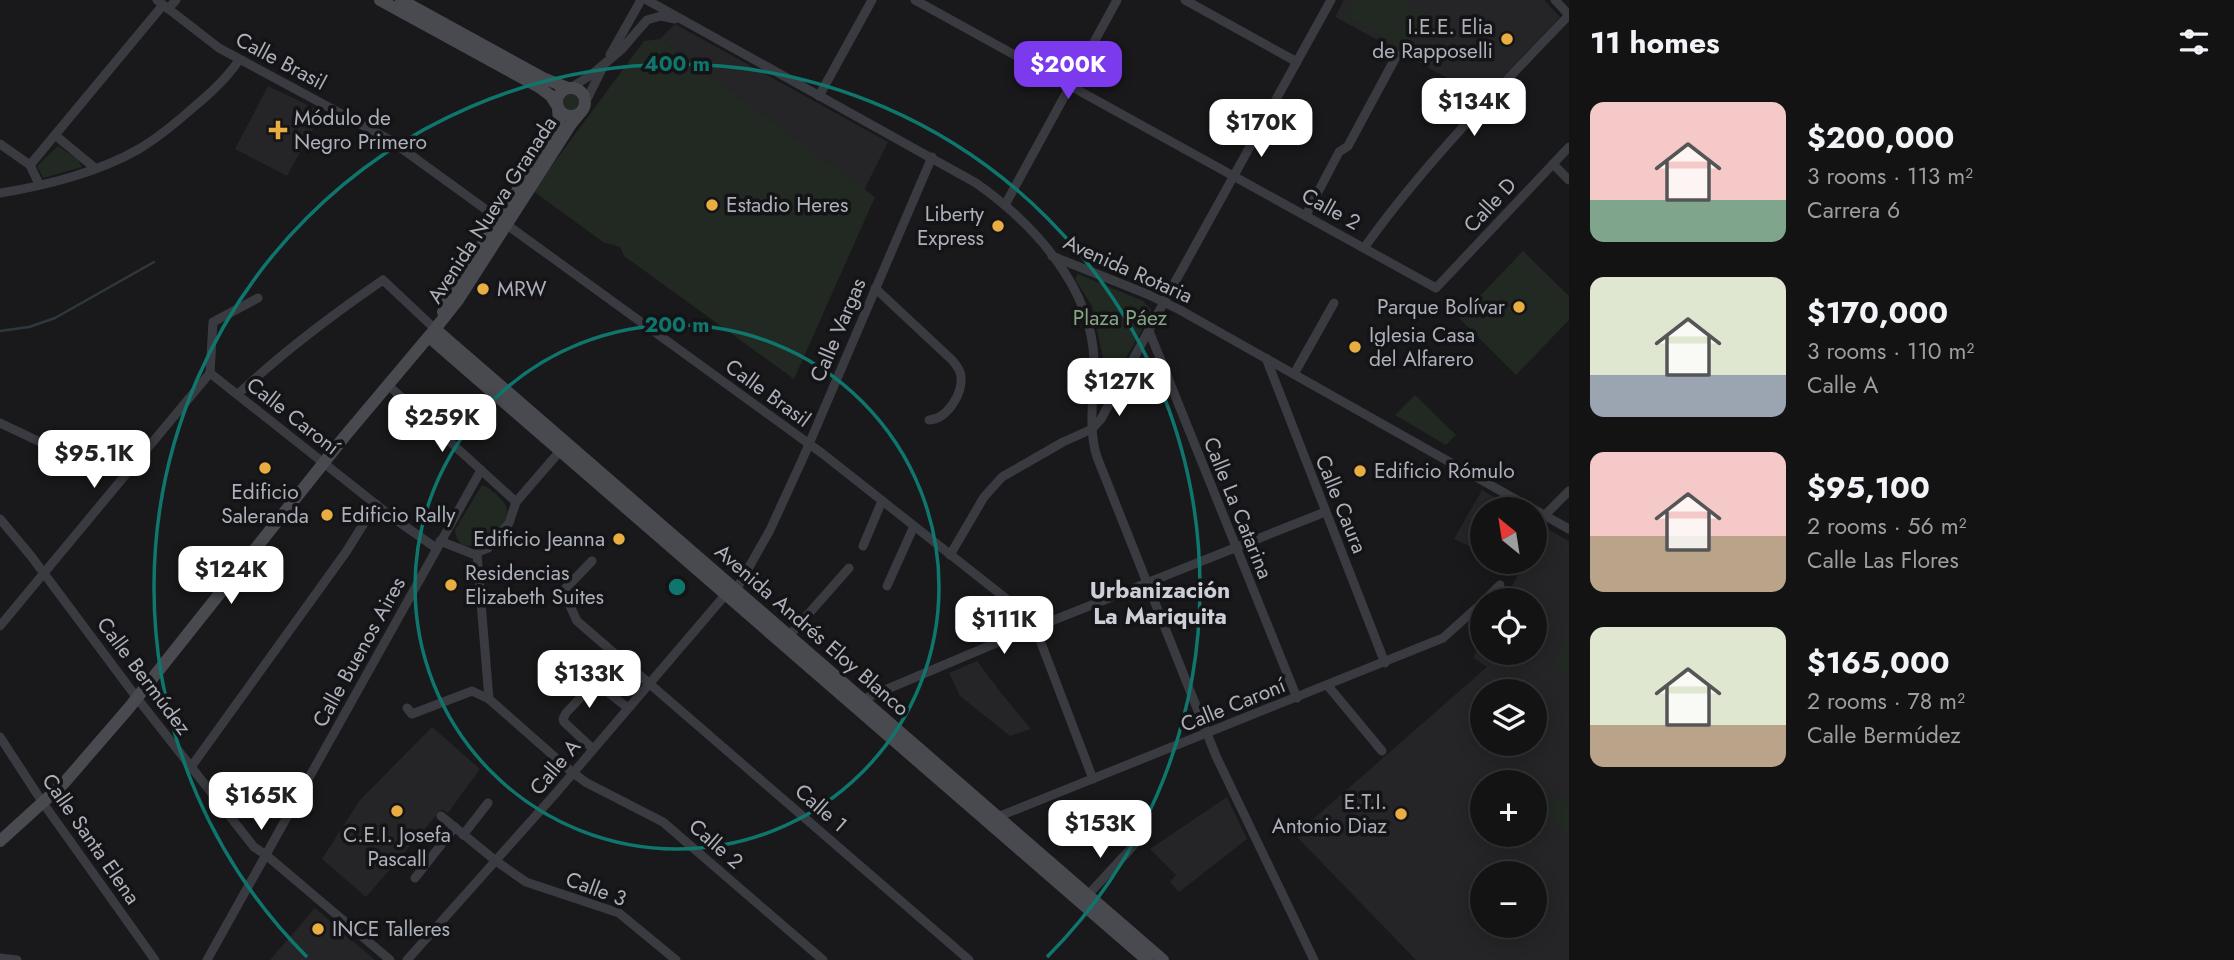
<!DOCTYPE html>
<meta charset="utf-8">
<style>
body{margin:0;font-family:Jost,sans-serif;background:#1c1c1d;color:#f1f3f6;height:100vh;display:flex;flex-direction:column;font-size:26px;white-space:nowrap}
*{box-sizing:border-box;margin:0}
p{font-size:23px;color:#9d9ea0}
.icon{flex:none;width:38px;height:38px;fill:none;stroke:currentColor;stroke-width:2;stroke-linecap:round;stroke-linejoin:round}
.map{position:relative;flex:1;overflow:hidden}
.details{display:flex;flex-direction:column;background:#131314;width:665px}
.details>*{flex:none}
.needle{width:46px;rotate:330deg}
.tools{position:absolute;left:1470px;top:497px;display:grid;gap:14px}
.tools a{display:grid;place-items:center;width:77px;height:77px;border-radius:50%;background:#131314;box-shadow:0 4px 18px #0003,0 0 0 2px #323234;font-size:35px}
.price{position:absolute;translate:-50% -60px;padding:0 16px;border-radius:14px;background:#fff;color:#222;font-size:23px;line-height:46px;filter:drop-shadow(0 2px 4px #0008)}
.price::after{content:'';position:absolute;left:50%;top:42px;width:21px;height:16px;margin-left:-10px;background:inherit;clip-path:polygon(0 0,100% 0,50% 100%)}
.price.current{background:#7c3aed;color:#fff}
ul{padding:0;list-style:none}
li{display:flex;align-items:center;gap:21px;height:175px;padding:0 21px}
li span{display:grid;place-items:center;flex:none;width:196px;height:140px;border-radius:14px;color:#555}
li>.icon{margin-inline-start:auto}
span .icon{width:84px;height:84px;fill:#fffc;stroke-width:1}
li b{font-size:30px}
h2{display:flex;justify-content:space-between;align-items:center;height:84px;padding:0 21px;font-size:30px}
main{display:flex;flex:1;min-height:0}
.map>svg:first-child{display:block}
.built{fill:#252528;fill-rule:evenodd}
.green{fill:#212922}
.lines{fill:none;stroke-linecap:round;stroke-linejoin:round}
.stream{stroke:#2f383e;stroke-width:2.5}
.street{stroke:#3a3b40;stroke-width:9}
.secondary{stroke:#484a4f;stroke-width:12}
.ring{fill:none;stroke:#0f766e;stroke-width:3.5}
.poi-dot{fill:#e9ad42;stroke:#141416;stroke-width:2.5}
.labels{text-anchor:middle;stroke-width:7;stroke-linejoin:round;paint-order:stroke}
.poi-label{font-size:21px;fill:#acb0ba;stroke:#141416;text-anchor:start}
.street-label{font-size:21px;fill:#acb0ba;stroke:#141416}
.park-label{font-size:21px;fill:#84a485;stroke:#141416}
.neighbourhood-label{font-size:23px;font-weight:bold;fill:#cccfd6;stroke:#141416}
.centre{fill:#0f766e;stroke:#141416;stroke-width:3.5}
.ring-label{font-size:21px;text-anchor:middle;font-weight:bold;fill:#0f766e;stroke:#141416;stroke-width:7;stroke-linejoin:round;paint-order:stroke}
</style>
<main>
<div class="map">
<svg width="1569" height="960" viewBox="0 0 1569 960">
<rect width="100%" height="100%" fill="#19191b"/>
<g class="built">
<polygon points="1344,0 1544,0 1560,17 1479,102 1451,80 1335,17"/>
<polygon points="675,24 888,142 864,190 660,39"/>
<polygon points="268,86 322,112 287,176 235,149"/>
<polygon points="1482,490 1514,509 1482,509 1482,552 1454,539"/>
<path d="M1535 522 1569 541V960H1416L1295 835 1487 667 1473 658 1482 641V653H1535V600H1504L1520 571 1502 562H1535ZM1482 691H1535V744H1482ZM1482 782H1535V835H1482ZM1482 873H1535V926H1482Z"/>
<polygon points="977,661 1002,694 1031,729 1010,736 960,696 949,673"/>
<polygon points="432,727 480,769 448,813 442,809 366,897 322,859 360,800"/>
<polygon points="1227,797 1247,839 1179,892 1170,882 1176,875 1150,849"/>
<polygon points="315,908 375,960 270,960"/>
</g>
<g class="green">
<polygon points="1356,0 1403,0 1427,15 1404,51 1346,15"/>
<polygon points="660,39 875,197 794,379 624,256 620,247 603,242 533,191 644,41"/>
<circle cx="571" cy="102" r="8"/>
<polygon points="58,146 78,160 82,167 43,178 37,166"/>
<polygon points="1523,251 1569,296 1569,320 1516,375 1459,318"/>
<polygon points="1078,274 1143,301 1151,310 1147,321 1115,377 1108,373 1105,367 1092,306 1075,279"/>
<polygon points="1415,395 1456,435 1446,445 1395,415"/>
<path d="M482 485C488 487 491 490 496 494 501 499 508 505 507 513 506 532 459 567 455 530Z"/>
<polygon points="1569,631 1569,675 1551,665"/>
<polygon points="1557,794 1569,805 1569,836 1541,812"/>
</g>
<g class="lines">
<polyline class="stream" points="0,331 29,327 55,318 154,262"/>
<g class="street">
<polyline points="157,0 219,48 390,140 823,454 1027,615 1035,627 1093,779"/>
<path d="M647 0 976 183C1033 223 1092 287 1094 361 1095 392 1087 426 1097 457L1216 756 1314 960"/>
<polyline points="915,0 1436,288 1569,147"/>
<polyline points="1185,0 1297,62"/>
<polyline points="1555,0 1569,15"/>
<polyline points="168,9 176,0"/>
<polyline points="610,55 641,0"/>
<polyline points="572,87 591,75 621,50 647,20 661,16 675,19"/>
<polyline points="819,96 872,0"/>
<polyline points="585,103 603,67"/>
<polyline points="55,135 96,169"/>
<polyline points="0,144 30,165 39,184"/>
<polyline points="1553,164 1569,180"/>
<polyline points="30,165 163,5"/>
<path d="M0 193C45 186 99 172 139 149 159 137 177 122 195 106 212 92 227 78 239 60"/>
<polyline points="1005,205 1117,0"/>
<polyline points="1306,215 1339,152 1348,146 1397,55"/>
<path d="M1364 248C1424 164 1497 90 1569 15"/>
<polyline points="1052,256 1147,294 1180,310 1533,509"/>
<path d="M875 288 952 360C956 365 960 369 961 376 963 394 947 419 929 420"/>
<polyline points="1149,331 1297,698"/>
<polyline points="1266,358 1385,663"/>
<path d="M1096 365C1100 378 1104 389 1120 386"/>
<polyline points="210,373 392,517 436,548"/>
<polyline points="210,373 213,322 258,298"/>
<polyline points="1294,374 1334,303"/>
<polyline points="388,385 516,502"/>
<path d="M238 394C283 352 332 315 383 280L435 329"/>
<polyline points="0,423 55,449"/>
<polyline points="1535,510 1569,529"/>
<polyline points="1544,516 1569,491"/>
<polyline points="0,519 31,556 137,698 254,847 266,855 390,960"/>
<polyline points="440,541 473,554 488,548 509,523 516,502 560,451"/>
<polyline points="863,546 882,501"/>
<polyline points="477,554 489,699 573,773 587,783 663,822 823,960"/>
<polyline points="950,555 984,497 1002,477 1063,442 1092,429 1101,419 1164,302 1331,0"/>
<polyline points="592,561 563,591 577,621 969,960"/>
<polyline points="887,586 914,526"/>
<polyline points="1485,600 1500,585"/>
<polyline points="0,626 210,373"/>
<polyline points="789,636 849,568"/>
<polyline points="1328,686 1382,751"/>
<polyline points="859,701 996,643 1325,512"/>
<polyline points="407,708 412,714 472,691 489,699"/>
<polyline points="0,737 43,803 155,960"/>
<polyline points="593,749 564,722 563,719 566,713 595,682 628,708"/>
<polyline points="191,767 346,552 376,504"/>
<polyline points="441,816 496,861 526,882 619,913 676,960"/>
<polyline points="995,818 1443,638 1482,603"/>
<polyline points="463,835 488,803"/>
<polyline points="415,878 455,827"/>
<polyline points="1088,895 1134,845"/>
<polyline points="0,958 17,960"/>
<polyline points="207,960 481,470"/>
<polyline points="407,960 556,793 726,594 736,590 770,530 803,458 932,157"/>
</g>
<g class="secondary">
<polyline points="380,0 539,87 551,96 556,104"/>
<polyline points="401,0 543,78 568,88"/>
<circle cx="571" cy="102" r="14"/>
<polyline points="443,312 450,295 552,137 559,122 558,108"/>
<polyline points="435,329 1163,960"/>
<polyline points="429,337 1147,960"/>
<polyline points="0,841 64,783 128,709 345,436 435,329 458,300 571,124 580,113"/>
</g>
</g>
<g class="ring">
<circle cx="677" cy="587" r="262"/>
<path d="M307 957A523 523 0 1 1 1047 957"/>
</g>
<g class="poi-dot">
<circle cx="1507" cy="39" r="7"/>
<path d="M274.5 119.5h7v7h7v7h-7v7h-7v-7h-7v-7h7z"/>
<circle cx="712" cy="205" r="7"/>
<circle cx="998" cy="226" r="7"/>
<circle cx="483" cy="289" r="7"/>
<circle cx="1519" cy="307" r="7"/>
<circle cx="1355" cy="347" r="7"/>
<circle cx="265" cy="468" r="7"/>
<circle cx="1360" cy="471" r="7"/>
<circle cx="327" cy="515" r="7"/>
<circle cx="619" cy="539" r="7"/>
<circle cx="451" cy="585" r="7"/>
<circle cx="397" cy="811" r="7"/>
<circle cx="1401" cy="814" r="7"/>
<circle cx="318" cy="929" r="7"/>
</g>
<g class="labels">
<g class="poi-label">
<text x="1493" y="34" text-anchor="end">I.E.E. Elia<tspan x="1493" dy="24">de Rapposelli</tspan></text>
<text x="294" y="125">Módulo de<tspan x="294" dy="24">Negro Primero</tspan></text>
<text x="726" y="212">Estadio Heres</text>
<text x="984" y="221" text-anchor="end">Liberty<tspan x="984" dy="24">Express</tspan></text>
<text x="497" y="296">MRW</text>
<text x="1505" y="314" text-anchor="end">Parque Bolívar</text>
<text x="1369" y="342">Iglesia Casa<tspan x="1369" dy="24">del Alfarero</tspan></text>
<text x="1374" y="478">Edificio Rómulo</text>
<text x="265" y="499" text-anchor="middle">Edificio<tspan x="265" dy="24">Saleranda</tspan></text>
<text x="341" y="522">Edificio Rally</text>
<text x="605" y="546" text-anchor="end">Edificio Jeanna</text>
<text x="465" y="580">Residencias<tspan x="465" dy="24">Elizabeth Suites</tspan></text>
<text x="1387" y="809" text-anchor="end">E.T.I.<tspan x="1387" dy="24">Antonio Diaz</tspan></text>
<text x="397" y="842" text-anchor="middle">C.E.I. Josefa<tspan x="397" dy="24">Pascall</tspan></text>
<text x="332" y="936">INCE Talleres</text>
</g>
<g class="street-label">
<text transform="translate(281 61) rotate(28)" y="7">Calle Brasil</text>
<text transform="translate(1490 205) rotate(-47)" y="7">Calle D</text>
<text transform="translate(1331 209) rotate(29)" y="7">Calle 2</text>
<text transform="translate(492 210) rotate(-57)" y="7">Avenida Nueva Granada</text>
<text transform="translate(1128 269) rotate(24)" y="7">Avenida Rotaria</text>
<text transform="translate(838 330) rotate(-67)" y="7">Calle Vargas</text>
<text transform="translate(768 393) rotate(36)" y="7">Calle Brasil</text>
<text transform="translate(293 416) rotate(38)" y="7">Calle Caroní</text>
<text transform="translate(1341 504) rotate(68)" y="7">Calle Caura</text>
<text transform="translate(1238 508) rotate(68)" y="7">Calle La Catarina</text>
<text transform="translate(812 630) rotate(41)" y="7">Avenida Andrés Eloy Blanco</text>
<text transform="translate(359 652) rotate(-61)" y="7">Calle Buenos Aires</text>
<text transform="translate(144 676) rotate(53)" y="7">Calle Bermúdez</text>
<text transform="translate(1233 705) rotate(-22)" y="7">Calle Caroní</text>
<text transform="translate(555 767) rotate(-50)" y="7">Calle A</text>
<text transform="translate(821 808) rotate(41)" y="7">Calle 1</text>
<text transform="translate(91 839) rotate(55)" y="7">Calle Santa Elena</text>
<text transform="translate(716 844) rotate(41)" y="7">Calle 2</text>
<text transform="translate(596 889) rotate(20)" y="7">Calle 3</text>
</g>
<g class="park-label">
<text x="1120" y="325">Plaza Páez</text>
</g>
<g class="neighbourhood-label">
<text x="1160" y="598">Urbanización<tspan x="1160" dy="26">La Mariquita</tspan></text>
</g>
</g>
<circle cx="677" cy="587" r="10" class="centre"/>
<g class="ring-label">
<text x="677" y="71">400 m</text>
<text x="677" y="332">200 m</text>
</g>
</svg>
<div class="tools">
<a><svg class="needle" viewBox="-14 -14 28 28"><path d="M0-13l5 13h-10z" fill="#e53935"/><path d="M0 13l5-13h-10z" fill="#9d9ea0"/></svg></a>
<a><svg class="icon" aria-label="locate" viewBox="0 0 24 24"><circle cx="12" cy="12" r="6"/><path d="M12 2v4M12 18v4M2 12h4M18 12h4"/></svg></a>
<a><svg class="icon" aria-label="layers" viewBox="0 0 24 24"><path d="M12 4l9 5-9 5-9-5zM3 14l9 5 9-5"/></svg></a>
<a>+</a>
<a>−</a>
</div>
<b class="price current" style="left:1068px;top:101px">$200K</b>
<b class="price" style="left:1474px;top:138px">$134K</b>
<b class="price" style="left:1261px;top:159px">$170K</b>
<b class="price" style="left:1119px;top:418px">$127K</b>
<b class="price" style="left:442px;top:454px">$259K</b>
<b class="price" style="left:94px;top:490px">$95.1K</b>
<b class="price" style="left:231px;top:606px">$124K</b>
<b class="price" style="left:1004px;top:656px">$111K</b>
<b class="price" style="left:589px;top:710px">$133K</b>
<b class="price" style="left:261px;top:832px">$165K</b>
<b class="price" style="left:1100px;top:860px">$153K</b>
</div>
<section class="details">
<h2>11 homes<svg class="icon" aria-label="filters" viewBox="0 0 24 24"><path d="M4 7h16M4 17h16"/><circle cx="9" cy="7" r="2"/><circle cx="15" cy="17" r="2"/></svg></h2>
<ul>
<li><span style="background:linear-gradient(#f6c9c9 70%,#7fa58c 0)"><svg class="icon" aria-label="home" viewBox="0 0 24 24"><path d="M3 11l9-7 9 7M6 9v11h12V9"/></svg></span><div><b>$200,000</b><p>3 rooms · 113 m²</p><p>Carrera 6</p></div></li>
<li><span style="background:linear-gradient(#dfe7d0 70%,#9aa5b1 0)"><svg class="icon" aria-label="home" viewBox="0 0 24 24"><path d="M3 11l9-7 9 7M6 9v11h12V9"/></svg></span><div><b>$170,000</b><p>3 rooms · 110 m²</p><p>Calle A</p></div></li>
<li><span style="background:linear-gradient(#f6c9c9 60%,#b9a48a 0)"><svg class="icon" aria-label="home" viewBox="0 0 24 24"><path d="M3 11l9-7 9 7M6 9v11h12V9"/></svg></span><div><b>$95,100</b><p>2 rooms · 56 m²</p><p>Calle Las Flores</p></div></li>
<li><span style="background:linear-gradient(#dfe7d0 70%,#b9a48a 0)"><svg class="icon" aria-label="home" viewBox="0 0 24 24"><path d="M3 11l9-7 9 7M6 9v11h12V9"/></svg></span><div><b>$165,000</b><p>2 rooms · 78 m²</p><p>Calle Bermúdez</p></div></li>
</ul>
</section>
</main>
